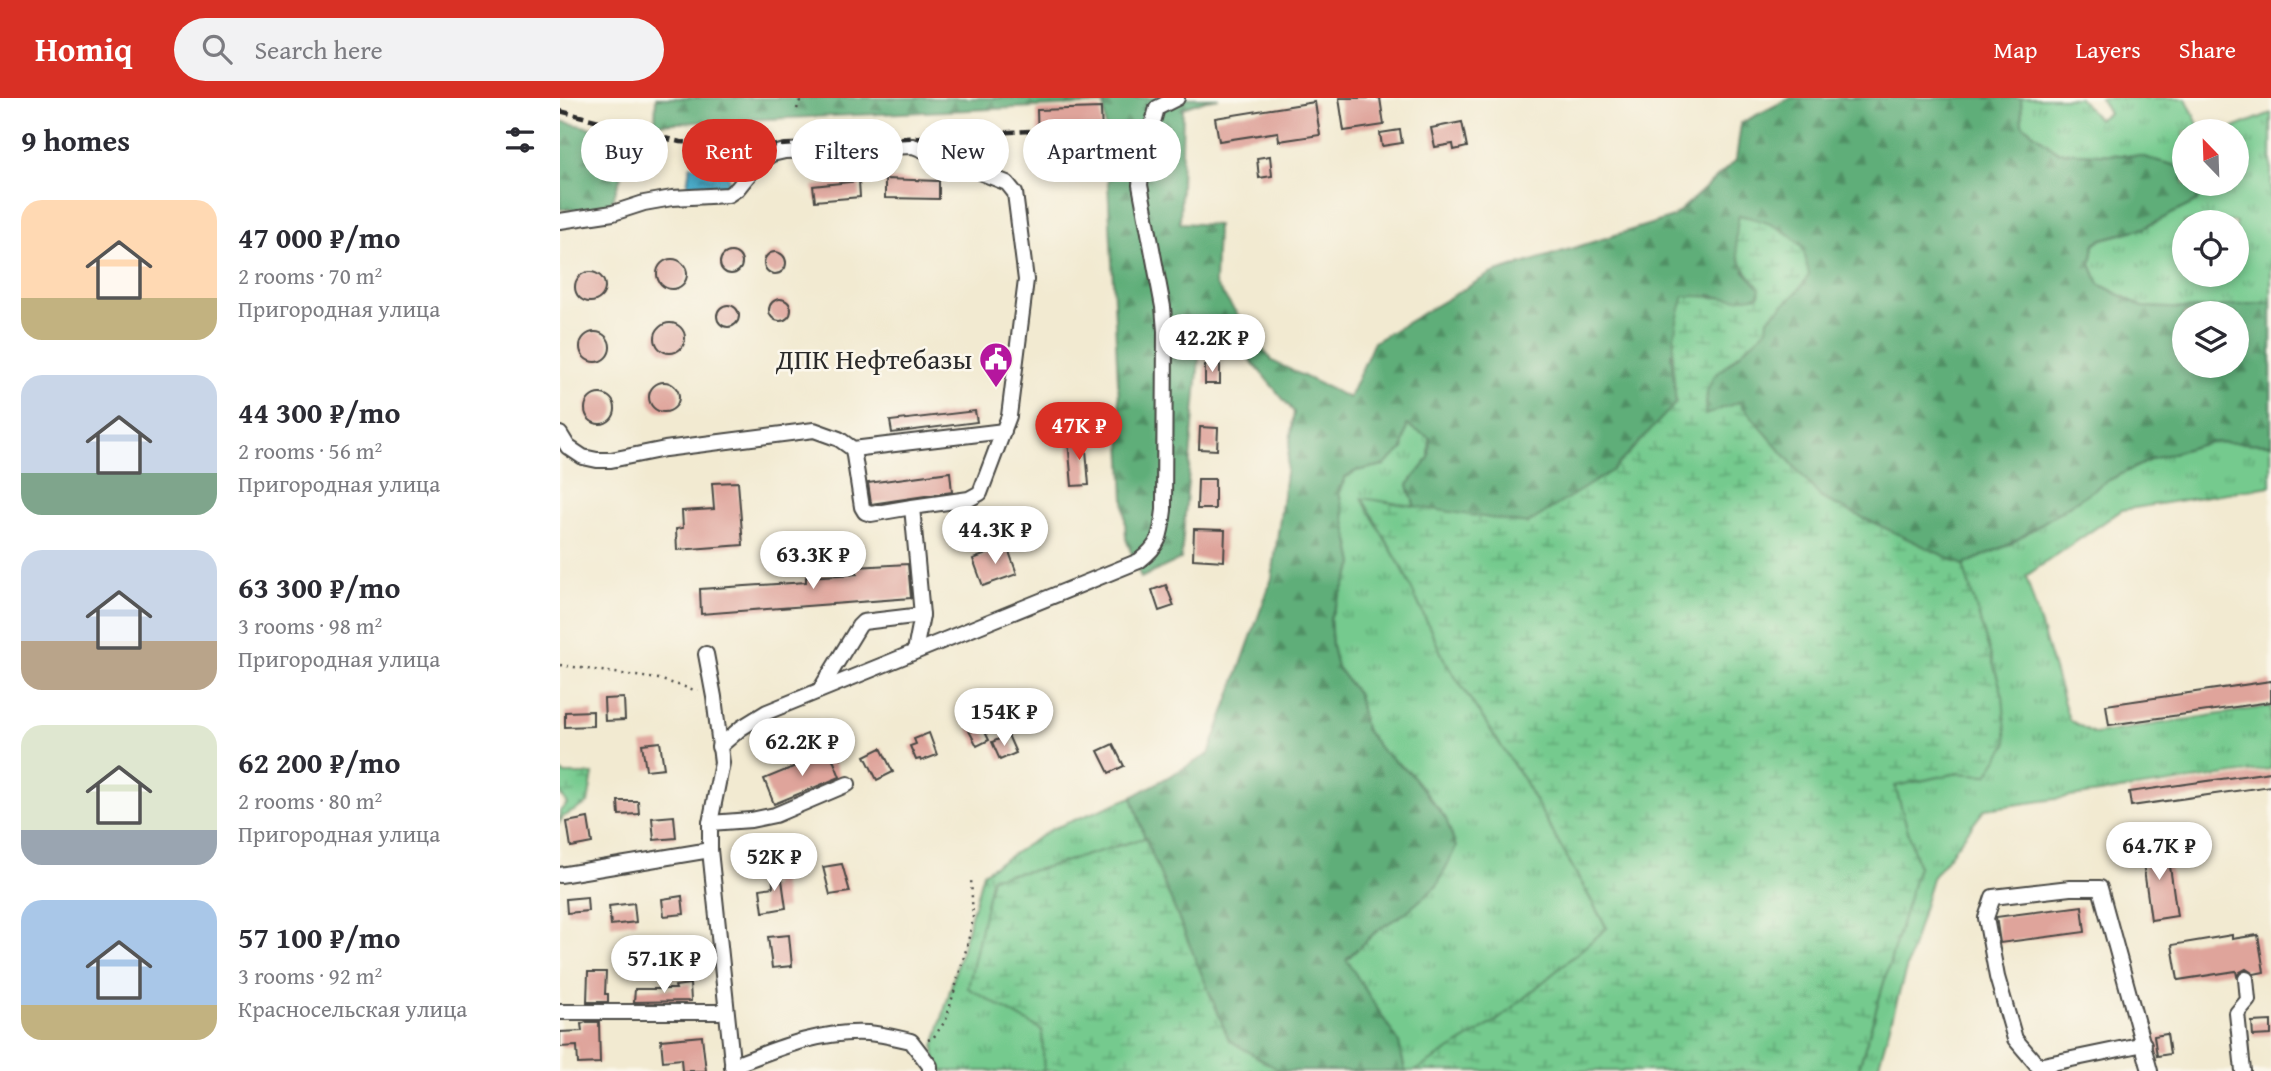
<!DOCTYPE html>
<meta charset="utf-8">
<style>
body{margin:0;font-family:"Gentium Book Plus",serif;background:#f2f2f3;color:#2b2b33;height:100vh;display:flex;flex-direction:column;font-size:26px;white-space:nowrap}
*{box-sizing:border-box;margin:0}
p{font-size:23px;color:#7c7c81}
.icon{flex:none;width:38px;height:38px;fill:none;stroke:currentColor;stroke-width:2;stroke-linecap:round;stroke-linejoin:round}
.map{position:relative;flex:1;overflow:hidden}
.details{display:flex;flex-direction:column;background:#fff;width:560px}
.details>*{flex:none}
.banner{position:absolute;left:21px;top:21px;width:665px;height:63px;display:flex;gap:14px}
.needle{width:46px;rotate:337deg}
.buttons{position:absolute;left:1612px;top:21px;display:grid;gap:14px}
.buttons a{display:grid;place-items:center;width:77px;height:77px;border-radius:50%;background:#fff;box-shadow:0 4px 10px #0003;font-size:35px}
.price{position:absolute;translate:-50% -60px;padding:0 16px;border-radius:24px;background:#fff;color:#222;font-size:23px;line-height:46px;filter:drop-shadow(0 2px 4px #0008)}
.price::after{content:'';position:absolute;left:50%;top:42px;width:21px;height:16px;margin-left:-10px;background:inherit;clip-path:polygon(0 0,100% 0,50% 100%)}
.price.on{background:#d93025;color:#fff}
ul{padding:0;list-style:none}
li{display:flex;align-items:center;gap:21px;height:175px;padding:0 21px}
li span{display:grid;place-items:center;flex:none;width:196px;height:140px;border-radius:21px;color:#555}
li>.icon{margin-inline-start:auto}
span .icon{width:84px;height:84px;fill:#fffc;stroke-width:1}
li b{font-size:30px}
h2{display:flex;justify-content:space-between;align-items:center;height:84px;padding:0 21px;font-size:30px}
.chip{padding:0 24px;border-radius:32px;background:#fff;box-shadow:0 4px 10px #0003;font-size:24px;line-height:63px}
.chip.on{background:#d93025;color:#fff}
header{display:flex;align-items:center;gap:42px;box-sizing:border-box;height:98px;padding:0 35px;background:#d93025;color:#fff}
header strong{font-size:33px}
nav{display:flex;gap:38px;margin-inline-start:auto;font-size:24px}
.search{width:490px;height:63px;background:#f2f2f3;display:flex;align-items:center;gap:18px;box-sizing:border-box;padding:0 24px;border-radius:38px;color:#7c7c81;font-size:26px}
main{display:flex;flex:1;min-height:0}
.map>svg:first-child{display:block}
.grass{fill:url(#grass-tufts);stroke:#507a5c;stroke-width:2;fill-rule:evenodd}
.forest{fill:url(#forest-firs);stroke:#456c52;stroke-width:2;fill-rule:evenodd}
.wetland{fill:url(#wetland-marsh);stroke:#507a5c;stroke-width:2}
.water{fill:url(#water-ripples);stroke:#3a6a7a;stroke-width:2}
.building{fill:#dfa49b}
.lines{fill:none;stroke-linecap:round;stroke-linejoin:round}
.minor-casing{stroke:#494844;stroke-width:18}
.path{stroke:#494844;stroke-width:2.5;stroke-dasharray:2 5;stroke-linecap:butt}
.minor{stroke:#fff;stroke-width:14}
.rail{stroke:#2b2b2b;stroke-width:4.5;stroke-dasharray:10 5;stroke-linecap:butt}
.labels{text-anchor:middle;stroke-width:5;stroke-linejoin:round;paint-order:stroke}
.poi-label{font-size:28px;fill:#2b2b2b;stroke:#fbf7ec;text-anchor:end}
</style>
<header>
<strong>Homiq</strong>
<div class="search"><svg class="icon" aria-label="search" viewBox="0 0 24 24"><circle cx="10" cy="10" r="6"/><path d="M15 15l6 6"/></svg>Search here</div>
<nav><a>Map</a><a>Layers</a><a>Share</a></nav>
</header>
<main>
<section class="details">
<h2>9 homes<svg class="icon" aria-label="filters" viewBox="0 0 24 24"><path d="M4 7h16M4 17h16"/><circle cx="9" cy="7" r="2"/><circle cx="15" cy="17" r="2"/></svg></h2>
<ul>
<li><span style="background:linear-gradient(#ffd9b3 70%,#c2b280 0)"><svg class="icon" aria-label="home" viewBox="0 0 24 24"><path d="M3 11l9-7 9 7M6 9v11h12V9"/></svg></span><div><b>47 000 ₽/mo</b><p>2 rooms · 70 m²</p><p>Пригородная улица</p></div></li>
<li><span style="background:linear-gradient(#c9d6e8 70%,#7fa58c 0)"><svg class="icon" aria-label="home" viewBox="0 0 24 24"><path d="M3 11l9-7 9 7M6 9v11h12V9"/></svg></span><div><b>44 300 ₽/mo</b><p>2 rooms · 56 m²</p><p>Пригородная улица</p></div></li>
<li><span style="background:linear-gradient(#c9d6e8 65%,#b9a48a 0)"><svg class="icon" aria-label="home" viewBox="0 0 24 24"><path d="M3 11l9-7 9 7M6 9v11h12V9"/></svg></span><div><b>63 300 ₽/mo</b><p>3 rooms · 98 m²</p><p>Пригородная улица</p></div></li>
<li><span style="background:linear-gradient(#dfe7d0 75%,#9aa5b1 0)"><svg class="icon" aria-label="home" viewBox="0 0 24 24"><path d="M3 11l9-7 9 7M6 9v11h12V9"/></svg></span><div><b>62 200 ₽/mo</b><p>2 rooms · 80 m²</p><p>Пригородная улица</p></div></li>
<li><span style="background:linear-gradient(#a9c7e8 75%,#c2b280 0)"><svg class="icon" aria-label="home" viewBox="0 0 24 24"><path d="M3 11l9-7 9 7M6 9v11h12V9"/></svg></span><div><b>57 100 ₽/mo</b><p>3 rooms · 92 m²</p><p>Красносельская улица</p></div></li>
</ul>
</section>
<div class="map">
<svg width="1711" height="973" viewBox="0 0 1711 973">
<defs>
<pattern id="grass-tufts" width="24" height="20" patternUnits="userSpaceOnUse" patternTransform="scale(1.75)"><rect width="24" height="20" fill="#74ca8e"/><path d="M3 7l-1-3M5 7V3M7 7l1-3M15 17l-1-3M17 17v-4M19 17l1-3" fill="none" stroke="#5fa474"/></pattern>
<pattern id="forest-firs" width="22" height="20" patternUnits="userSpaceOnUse" patternTransform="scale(1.75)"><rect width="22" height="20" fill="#5fae79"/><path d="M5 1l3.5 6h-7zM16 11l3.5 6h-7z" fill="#4f8e63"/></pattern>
<pattern id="wetland-marsh" width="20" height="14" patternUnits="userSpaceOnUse" patternTransform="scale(1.75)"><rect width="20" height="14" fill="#74ca8e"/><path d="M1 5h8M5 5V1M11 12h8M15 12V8" fill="none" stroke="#5fa474"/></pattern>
<pattern id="water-ripples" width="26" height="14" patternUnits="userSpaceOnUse" patternTransform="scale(1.75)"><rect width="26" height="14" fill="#49aac8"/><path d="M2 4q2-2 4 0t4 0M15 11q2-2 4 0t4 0" fill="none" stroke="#3d8ba3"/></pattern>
</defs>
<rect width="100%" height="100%" fill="#fbf7ec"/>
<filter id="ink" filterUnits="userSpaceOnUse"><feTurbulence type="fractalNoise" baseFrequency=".0143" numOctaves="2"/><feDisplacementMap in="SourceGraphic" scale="14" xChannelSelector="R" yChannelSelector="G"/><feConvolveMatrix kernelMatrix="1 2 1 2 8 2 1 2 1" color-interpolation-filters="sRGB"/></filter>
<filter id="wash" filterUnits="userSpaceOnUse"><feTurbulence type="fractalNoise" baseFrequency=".00686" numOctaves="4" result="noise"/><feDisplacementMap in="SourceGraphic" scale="28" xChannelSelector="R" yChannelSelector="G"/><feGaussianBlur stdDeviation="1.57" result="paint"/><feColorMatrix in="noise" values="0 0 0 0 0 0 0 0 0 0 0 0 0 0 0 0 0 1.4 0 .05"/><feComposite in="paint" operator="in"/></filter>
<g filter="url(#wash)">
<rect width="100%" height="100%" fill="#f2ead1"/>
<g class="grass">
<polygon points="1461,0 1519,0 1538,21 1549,15 1540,0 1626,0 1641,33 1624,33 1624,70 1580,58 1498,54 1462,26"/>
<path d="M1711 15V204L1635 211 1583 209 1539 186 1531 165 1534 147 1542 141 1584 130 1637 103 1639 86H1676V33H1666ZM1624 124H1676V177H1624Z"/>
<polygon points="847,327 870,340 869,360 848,387 855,409 802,401 843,472 885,563 963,681 1047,831 938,922 855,973 845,973 839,945 786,862 819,831 845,815 886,721 850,675 822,653 805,631 798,597 777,569 772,548 770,520 794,466 779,394 786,379 796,373 824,367"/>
<polygon points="1650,344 1711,346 1711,388 1562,412 1466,478 1509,622 1535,636 1711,608 1711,671 1425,711 1372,780 1317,973 1298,973 1358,768 1335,688 1398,675 1427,677 1443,598 1403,467 1450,446 1547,383 1592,361"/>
<polygon points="572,699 585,740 480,771 432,779 409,890 482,932 484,973 375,973 374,949 423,775 492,731"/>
</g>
<g class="forest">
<path d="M96 0H659L646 2 623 10 620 125 657 127 655 186 712 263 789 300 814 244 930 176 1113 119 1176 62 1181 25 1230 0H1461L1462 26 1498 54 1580 58 1624 70V86H1639L1637 103 1584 130 1542 141 1534 147 1531 166 1539 186 1583 209 1635 211 1711 204V346L1650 344 1592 361 1547 383 1450 446 1403 467 1261 400 1179 304 1145 317 1147 294 1153 279 1179 257 1208 221 1238 193 1183 172 1200 190 1199 198 1179 203 1150 197 1111 256 1116 305 1053 372 967 426 855 409 848 387 869 360 870 340 847 327 843 351 824 367 796 373 785 379 779 394 794 466 770 520 772 548 777 569 798 597 805 631 822 653 850 675 886 721 896 749 877 788 845 815 819 831 786 861 839 945 845 973H720L669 942 585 740 572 699 649 656 712 480 734 314 682 252 640 250 621 461 581 480 566 441 544 6 95 26ZM1624 215H1676V268H1624Z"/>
<polygon points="0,23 76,40 48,113 0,111"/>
</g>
<g class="wetland">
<path d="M1179 117C1202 122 1227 129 1242 150 1246 157 1247 169 1249 177L1238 193 1208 221 1207 231 1153 279 1147 294 1145 317 1179 304 1261 400 1403 467 1443 598 1447 646 1427 677 1398 675 1335 688 1358 768 1298 973H855L938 922 1047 830 963 681 885 563 843 472 802 400 967 426 1053 372 1116 305C1112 264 1110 239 1124 198 1150 197 1174 204 1199 198L1200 190C1176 164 1172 152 1179 117Z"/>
<polygon points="0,673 4,676 33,676 28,705 3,719 0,724 0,713 7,706 0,695"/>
<polygon points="585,740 669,942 720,973 484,973 482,932 408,890 432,779 480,771"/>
</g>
<polygon class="water" points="130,68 168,68 169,94 126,94"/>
<g id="blocks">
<g class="building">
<polygon points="779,0 820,0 824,27 784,33"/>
<polygon points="755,4 760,37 719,43 718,34 659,43 655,20"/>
<polygon points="541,10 543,67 479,69 477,12"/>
<polygon points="902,24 907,49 894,52 893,46 875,49 871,30"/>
<polygon points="840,32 842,45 822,48 820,35"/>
<polygon points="710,58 712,78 699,80 697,60"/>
<polygon points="325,81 379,83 379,101 325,100"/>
<polygon points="299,83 300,99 255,103 253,88"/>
<circle cx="215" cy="165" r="11"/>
<circle cx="171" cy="165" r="11"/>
<circle cx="112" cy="176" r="15"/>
<circle cx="30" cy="189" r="15"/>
<circle cx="220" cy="212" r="11"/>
<circle cx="168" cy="218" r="11"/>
<circle cx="110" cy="240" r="15"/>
<circle cx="35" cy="249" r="15"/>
<rect x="645" y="267" width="15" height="19"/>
<circle cx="104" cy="299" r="15"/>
<circle cx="40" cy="311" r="15"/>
<polygon points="415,313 417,324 332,335 330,323"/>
<polygon points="640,329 658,330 657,352 639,351"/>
<polygon points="525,340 529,387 512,388 508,342"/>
<polygon points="390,374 392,394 311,406 308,385"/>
<polygon points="638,381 655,381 655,411 637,411"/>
<polygon points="178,384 183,447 117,452 116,431 123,430 122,413 154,411 152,385"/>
<polygon points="634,431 665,432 664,463 633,461"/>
<polygon points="447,448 457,476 423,488 413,461"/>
<polygon points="348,466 351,500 141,516 140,491 246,484 246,479 297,476 296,469"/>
<polygon points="606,487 614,508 599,513 592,492"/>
<polygon points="1711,583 1711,604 1549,627 1546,607"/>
<polygon points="64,600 65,622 45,623 44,601"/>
<polygon points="33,613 33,628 5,629 5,614"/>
<polygon points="420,624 429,642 417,648 408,631"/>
<polygon points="369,635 377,657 361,663 360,661 356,662 350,648 356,646 354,641"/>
<polygon points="448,637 456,655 440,662 432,644"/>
<polygon points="100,644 104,670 86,672 82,646"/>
<polygon points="553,646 564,668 549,675 538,653"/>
<polygon points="321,650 333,674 317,682 305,658"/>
<polygon points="270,654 280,679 214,706 204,681"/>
<polygon points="1711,674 1711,688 1571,708 1569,694"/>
<polygon points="58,703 78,703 79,716 59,717"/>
<polygon points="114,718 116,740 94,742 92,720"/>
<polygon points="28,720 32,745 11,749 7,724"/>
<polygon points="1607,747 1617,818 1591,822 1581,750"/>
<polygon points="217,749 218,764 199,765 198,750"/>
<polygon points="282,766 290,794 270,797 263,769"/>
<polygon points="220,768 226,810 203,814 200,791 213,789 212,769"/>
<polygon points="122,798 124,816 104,818 102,801"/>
<polygon points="27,799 28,813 7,815 6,801"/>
<polygon points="74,805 76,824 51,827 49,808"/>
<polygon points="1522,808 1525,834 1440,845 1436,819"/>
<polygon points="229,837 232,868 212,870 208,839"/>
<polygon points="1672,837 1672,841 1698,837 1704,874 1694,876 1686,871 1680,874 1677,878 1676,873 1618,882 1612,847"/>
<polygon points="28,874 46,874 45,896 48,896 48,904 27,904"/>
<polygon points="130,886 131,903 74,904 75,891 116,891 115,888"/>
<polygon points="1711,923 1711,937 1693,938 1692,924"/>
<polygon points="26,924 39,924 40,965 18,966 17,948 0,949 0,934 22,933 21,926"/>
<polygon points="1607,936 1610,956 1597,958 1594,938"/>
<polygon points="142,938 146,973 122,973 121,961 103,963 101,942"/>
</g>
</g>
</g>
<g filter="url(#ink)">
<use href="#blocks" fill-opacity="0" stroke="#494844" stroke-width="2"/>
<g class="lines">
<g class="minor-casing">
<g id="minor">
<polyline points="0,123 53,115 84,105 112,100 168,97 177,91 199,64 212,56 225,53 353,48 447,85 455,95 466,182 449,318 420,395 409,401 352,409 362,517 355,553"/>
<polyline points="0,336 8,349 23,359 37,362 51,362 105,351 254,332 279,341 293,351 444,333"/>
<polyline points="293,351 302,409 305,414 311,416 352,409"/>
<polyline points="146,556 154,599 162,665 150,725 150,752 173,973"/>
<polyline points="260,592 299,528 303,524 362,517"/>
<path d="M159 649 181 630 207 614 579 463C600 447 601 438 604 412L605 233 603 209 580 87 583 59 597 10 617 0"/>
<polyline points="150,725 191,722 215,717 288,686"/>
<polyline points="0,777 150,752"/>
<polyline points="0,914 158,914 165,911"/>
<path d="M172 968C216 951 260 932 308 935 322 936 337 940 351 943L370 968V973"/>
<polyline points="1478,968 1584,946"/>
<polyline points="1479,973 1478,968 1455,941 1437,879 1426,820 1433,799 1510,790 1540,790 1590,973"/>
<polyline points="1683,973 1677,915 1688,902 1686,881"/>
</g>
</g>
<g class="path">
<polyline points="237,11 241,0"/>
<polyline points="0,567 98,581 138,593"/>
<polyline points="368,942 373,940 386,922 406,852 413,821 411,780"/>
</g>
<use href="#minor" class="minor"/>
<polyline class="rail" points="0,13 120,44 201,48 470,33"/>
</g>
</g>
<defs>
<g id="civic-pin" transform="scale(1.75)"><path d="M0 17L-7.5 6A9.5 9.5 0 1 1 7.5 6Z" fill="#b5179e" stroke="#fbf7ec"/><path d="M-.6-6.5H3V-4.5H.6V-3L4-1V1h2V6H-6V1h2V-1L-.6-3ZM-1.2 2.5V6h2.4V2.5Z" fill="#fff"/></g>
</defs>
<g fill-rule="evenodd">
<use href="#civic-pin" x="436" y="261"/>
</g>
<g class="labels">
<g class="poi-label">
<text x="412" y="271">ДПК Нефтебазы</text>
</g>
</g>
</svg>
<div class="buttons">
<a><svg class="needle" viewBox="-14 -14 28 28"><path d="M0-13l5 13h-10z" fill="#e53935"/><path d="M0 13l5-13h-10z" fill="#7c7c81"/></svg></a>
<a><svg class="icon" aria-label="locate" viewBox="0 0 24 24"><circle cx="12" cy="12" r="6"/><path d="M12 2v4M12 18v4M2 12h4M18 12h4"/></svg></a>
<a><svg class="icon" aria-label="layers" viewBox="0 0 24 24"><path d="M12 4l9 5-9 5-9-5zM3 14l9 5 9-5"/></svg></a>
</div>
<b class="price" style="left:652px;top:276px">42.2K ₽</b>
<b class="price on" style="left:519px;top:364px">47K ₽</b>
<b class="price" style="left:435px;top:468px">44.3K ₽</b>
<b class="price" style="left:253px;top:493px">63.3K ₽</b>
<b class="price" style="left:444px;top:650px">154K ₽</b>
<b class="price" style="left:242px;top:680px">62.2K ₽</b>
<b class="price" style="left:1599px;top:784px">64.7K ₽</b>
<b class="price" style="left:214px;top:795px">52K ₽</b>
<b class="price" style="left:104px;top:897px">57.1K ₽</b>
<div class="banner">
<a class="chip">Buy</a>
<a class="chip on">Rent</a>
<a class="chip">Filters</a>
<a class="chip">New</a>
<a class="chip">Apartment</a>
</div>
</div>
</main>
